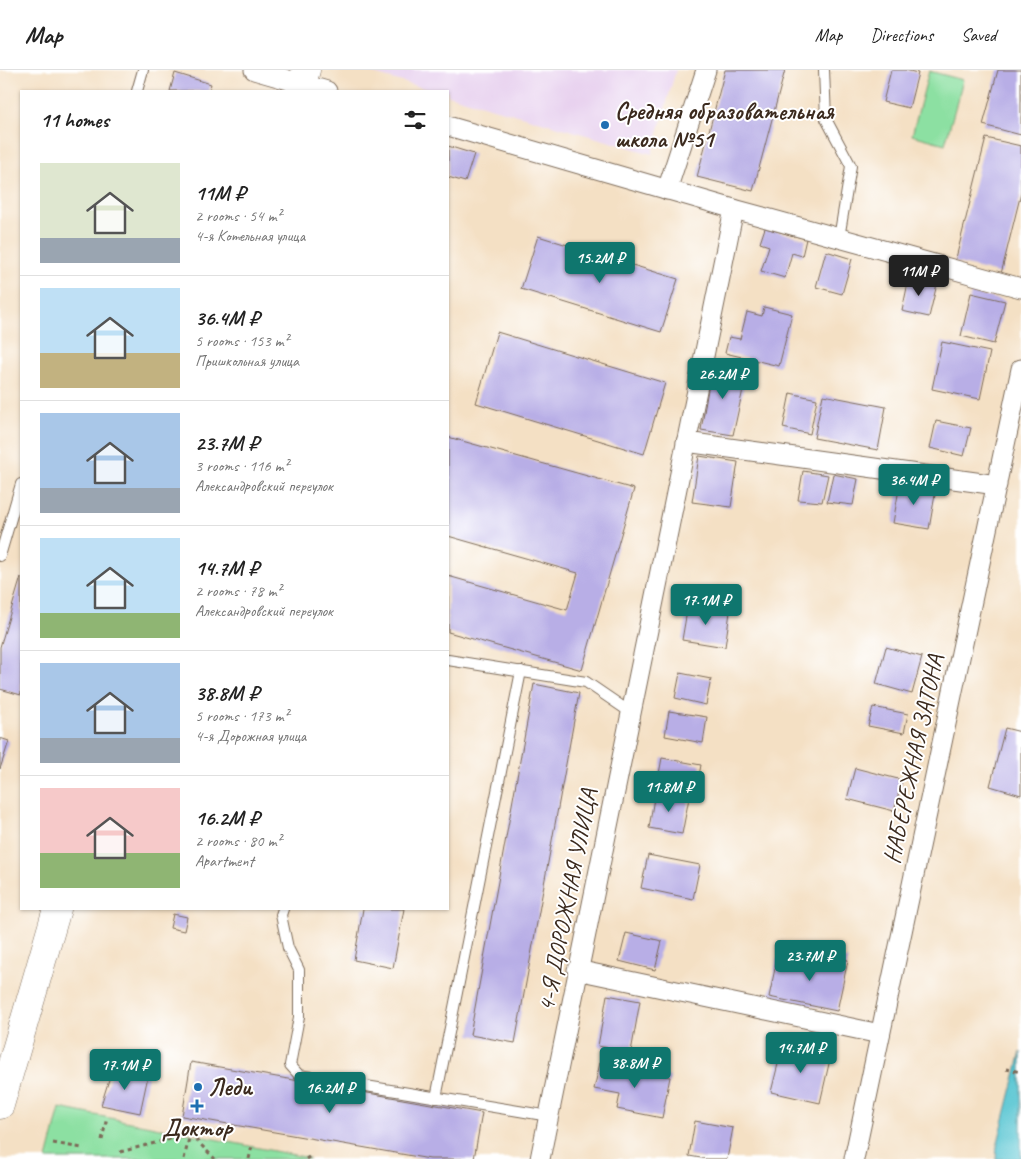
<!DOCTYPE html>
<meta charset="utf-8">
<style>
body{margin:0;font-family:Caveat,sans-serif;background:#f2f2f2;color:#222;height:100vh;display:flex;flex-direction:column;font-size:19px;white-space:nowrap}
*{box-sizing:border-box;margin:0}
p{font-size:16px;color:#767676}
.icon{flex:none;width:28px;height:28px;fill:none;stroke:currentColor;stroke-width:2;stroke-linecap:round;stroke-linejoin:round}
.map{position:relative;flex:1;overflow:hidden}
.details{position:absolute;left:20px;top:20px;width:429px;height:820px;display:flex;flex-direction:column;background:#fff;border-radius:0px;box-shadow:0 1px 4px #0004}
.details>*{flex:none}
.price{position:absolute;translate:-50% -42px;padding:0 11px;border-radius:5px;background:#0f766e;color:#fff;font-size:16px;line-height:32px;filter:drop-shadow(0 1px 2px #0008)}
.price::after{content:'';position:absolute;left:50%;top:30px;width:15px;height:11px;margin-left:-8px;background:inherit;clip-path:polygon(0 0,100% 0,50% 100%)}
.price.selected{background:#222;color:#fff}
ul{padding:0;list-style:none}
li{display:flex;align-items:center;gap:15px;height:125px;padding:0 20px}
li+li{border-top:1px solid #e0e0e0}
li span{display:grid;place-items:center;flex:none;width:140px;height:100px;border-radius:0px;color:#555}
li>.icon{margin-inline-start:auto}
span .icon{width:60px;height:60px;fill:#fffc;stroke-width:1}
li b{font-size:21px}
h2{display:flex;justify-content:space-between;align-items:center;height:60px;padding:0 20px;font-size:21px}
header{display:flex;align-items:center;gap:30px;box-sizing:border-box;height:70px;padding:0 25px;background:#fff;border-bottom:1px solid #e0e0e0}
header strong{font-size:24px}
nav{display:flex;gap:28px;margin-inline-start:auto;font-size:18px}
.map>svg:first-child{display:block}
.built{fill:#e8d2ef}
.green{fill:#8ce0a2;stroke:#648560}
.water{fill:#5ac6d3;stroke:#4a7878}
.building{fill:#b8aee6}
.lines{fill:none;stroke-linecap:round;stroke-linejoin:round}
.lane-casing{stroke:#7c6a58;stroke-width:12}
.street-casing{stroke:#7c6a58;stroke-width:21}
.secondary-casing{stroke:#7c6a58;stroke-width:29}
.path{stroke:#7c6a58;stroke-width:3;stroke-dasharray:4 4;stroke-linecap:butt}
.lane{stroke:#fff;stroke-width:10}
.street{stroke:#fff;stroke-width:19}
.secondary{stroke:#fff;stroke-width:28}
.poi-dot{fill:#1f6fb2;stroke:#fff;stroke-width:2}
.labels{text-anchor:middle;stroke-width:4;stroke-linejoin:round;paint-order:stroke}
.poi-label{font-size:24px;font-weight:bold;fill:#3b2a1e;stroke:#fff;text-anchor:start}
.street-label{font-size:24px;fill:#3b2a1e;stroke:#fff}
</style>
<header>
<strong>Map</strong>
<nav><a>Map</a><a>Directions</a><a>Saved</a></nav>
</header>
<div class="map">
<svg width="1021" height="1089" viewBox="0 0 1021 1089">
<rect width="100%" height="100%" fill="#fff"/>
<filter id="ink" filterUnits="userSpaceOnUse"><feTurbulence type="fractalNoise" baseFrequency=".02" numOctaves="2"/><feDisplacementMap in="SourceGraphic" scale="10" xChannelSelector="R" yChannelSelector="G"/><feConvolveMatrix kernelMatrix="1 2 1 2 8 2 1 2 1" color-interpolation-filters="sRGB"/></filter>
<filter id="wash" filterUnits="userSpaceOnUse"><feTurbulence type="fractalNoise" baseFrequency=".0096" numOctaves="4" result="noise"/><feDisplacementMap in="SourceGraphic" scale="20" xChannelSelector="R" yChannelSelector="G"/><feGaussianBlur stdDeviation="1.12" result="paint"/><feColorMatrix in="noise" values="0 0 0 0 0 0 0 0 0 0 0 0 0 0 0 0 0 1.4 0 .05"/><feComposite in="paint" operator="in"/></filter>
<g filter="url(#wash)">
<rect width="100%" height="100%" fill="#f4e0c4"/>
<polygon class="built" points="360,0 676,0 652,84 448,25 448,21 434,21"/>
<g class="green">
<polygon points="929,1 963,10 945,74 912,65"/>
<polygon points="60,1038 309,1088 309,1089 47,1089"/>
</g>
<polygon class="water" points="1021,982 1021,1089 996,1089 997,1076"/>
<g id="blocks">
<g class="building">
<polygon points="725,0 785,0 753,121 697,107"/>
<polygon points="891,0 905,0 918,3 909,38 883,32"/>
<polygon points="998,0 1021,0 1021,65 983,55"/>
<polygon points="175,3 211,14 209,21 170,21"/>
<polygon points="986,68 1021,76 1021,123 1001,204 955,192"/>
<polygon points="448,76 474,84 465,112 448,107"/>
<polygon points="765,158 806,169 802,186 792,183 785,208 761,201 769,176 760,173"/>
<polygon points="538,166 678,209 661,262 521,219"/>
<polygon points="826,181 852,189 842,224 816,217"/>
<polygon points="909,208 937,214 929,247 902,241"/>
<polygon points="971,223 1005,231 994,274 961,266"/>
<polygon points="764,237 792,244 779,296 725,283 729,267 740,269 747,242 762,246"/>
<polygon points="497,262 665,313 644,384 476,333"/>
<polygon points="942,272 990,282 980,329 932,319"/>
<polygon points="712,296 747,301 733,365 701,360"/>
<polygon points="790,323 817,329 810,364 783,358"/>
<polygon points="823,325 886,337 878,380 814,368"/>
<polygon points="936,351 971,358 964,386 930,378"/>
<polygon points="448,367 634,419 582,600 448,562 448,506 567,540 578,503 448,466"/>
<polygon points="699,386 738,392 731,437 692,432"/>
<polygon points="803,401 828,405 822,432 798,430"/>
<polygon points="833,404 858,409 853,435 827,432"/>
<polygon points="900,413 936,419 929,459 893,453"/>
<polygon points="21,507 21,625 0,619 0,577"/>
<polygon points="688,535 730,542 725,577 682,570"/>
<polygon points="886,577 922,587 912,624 876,614"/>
<polygon points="680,603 711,609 706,635 675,628"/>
<polygon points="534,614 579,623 515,973 470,965"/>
<polygon points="873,637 908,644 904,663 868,656"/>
<polygon points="669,641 707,647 703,673 665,666"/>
<polygon points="1005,658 1021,662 1021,725 990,716"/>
<polygon points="0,668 9,671 0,699"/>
<polygon points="662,688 701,695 696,721 657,714"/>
<polygon points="855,698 902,710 894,741 847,729"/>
<polygon points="655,722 689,728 682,764 649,758"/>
<polygon points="648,785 700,795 693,829 641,818"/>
<polygon points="363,839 404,839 393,898 354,890"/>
<polygon points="173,844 187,847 184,861 170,858"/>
<polygon points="626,863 662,871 655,900 619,891"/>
<polygon points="818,884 848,890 837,941 769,927 777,889 816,896"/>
<polygon points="607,925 640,931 631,982 598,976"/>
<polygon points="783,974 831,985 820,1033 771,1022"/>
<polygon points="191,992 482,1043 474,1089 430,1089 182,1046"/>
<polygon points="600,993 670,1007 662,1048 617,1039 620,1024 594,1019"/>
<polygon points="112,1000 148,1006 140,1043 101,1035"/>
<polygon points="695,1051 733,1058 727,1089 707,1089 689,1086"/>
</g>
</g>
</g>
<g filter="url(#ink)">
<use href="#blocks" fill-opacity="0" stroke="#7c6a58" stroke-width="1"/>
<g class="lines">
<g class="lane-casing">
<g id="lane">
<polyline points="824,0 826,49 851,96 839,168"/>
<polyline points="137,21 143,0"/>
<polyline points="0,486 21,414"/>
<polyline points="448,590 586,612 630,642"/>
<polyline points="283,839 281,845 288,878 299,900 299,947 290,995 299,1005 549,1046"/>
<polyline points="436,1028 521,601"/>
</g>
</g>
<g class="street-casing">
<g id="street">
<polyline points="254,0 327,21"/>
<polyline points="448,56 734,139 1021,218"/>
<polyline points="667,120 706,0"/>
<polyline points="686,372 997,415"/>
<polyline points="577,900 880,964"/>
<polyline points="540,1089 734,139"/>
<polyline points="854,1089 1021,299"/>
</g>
</g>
<g class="secondary-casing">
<g id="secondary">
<polyline points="300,21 306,0"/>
<polyline points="0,1035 57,839"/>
</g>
</g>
<g class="path">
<polyline points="1006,999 1021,1002"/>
<polyline points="190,1064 215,1089"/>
<polyline points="102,1070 107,1047"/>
<polyline points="53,1073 82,1078"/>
<polyline points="120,1082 190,1064"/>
<polyline points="184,1089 190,1064"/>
<polyline points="249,1089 252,1076"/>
<polyline points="306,1089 309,1087"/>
</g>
<use href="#lane" class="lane"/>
<use href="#street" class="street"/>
<use href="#secondary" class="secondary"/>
</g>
</g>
<g class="poi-dot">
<circle cx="605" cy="55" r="5"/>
<circle cx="198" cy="1017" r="5"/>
<path d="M194.5 1028.5h5v5h5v5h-5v5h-5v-5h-5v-5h5z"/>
</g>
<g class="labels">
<g class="poi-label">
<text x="615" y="49">Средняя образовательная<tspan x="615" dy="28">школа №51</tspan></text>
<text x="208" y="1025">Леди</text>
<text x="197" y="1066" text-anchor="middle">Доктор</text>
</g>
<g class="street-label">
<text transform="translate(913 689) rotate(-78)" y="8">НАБЕРЕЖНАЯ ЗАТОНА</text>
<text transform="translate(567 830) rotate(-79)" y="8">4-Я ДОРОЖНАЯ УЛИЦА</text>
</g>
</g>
</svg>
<b class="price" style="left:600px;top:214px">15.2M ₽</b>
<b class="price selected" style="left:919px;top:227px">11M ₽</b>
<b class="price" style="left:723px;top:330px">26.2M ₽</b>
<b class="price" style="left:914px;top:436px">36.4M ₽</b>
<b class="price" style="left:706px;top:556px">17.1M ₽</b>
<b class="price" style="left:669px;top:743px">11.8M ₽</b>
<b class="price" style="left:810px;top:912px">23.7M ₽</b>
<b class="price" style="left:801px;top:1004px">14.7M ₽</b>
<b class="price" style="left:635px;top:1019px">38.8M ₽</b>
<b class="price" style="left:125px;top:1021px">17.1M ₽</b>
<b class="price" style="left:330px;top:1044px">16.2M ₽</b>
<section class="details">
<h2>11 homes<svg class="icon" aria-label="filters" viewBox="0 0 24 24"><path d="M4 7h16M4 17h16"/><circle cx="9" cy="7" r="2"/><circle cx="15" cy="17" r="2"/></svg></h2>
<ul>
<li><span style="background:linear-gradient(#dfe7d0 75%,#9aa5b1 0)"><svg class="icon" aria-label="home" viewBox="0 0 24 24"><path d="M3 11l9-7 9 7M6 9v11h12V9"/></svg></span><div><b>11M ₽</b><p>2 rooms · 54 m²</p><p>4-я Котельная улица</p></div></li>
<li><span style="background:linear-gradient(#bfe0f5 65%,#c2b280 0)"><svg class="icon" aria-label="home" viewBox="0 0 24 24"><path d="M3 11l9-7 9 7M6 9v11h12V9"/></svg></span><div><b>36.4M ₽</b><p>5 rooms · 153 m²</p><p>Пришкольная улица</p></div></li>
<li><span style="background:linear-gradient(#a9c7e8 75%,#9aa5b1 0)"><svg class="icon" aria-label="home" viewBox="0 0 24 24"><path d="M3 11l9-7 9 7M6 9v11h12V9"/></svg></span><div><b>23.7M ₽</b><p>3 rooms · 116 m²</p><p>Александровский переулок</p></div></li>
<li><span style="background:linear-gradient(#bfe0f5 75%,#8fb573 0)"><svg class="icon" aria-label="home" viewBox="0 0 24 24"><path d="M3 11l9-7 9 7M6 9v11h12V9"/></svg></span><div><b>14.7M ₽</b><p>2 rooms · 78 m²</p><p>Александровский переулок</p></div></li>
<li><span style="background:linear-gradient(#a9c7e8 75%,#9aa5b1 0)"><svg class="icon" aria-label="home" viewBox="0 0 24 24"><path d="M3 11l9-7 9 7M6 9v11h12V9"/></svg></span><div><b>38.8M ₽</b><p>5 rooms · 173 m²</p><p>4-я Дорожная улица</p></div></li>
<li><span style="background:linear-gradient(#f6c9c9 65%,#8fb573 0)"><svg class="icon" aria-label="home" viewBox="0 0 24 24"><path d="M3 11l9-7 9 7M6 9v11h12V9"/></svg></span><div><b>16.2M ₽</b><p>2 rooms · 80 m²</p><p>Apartment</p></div></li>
</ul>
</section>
</div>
